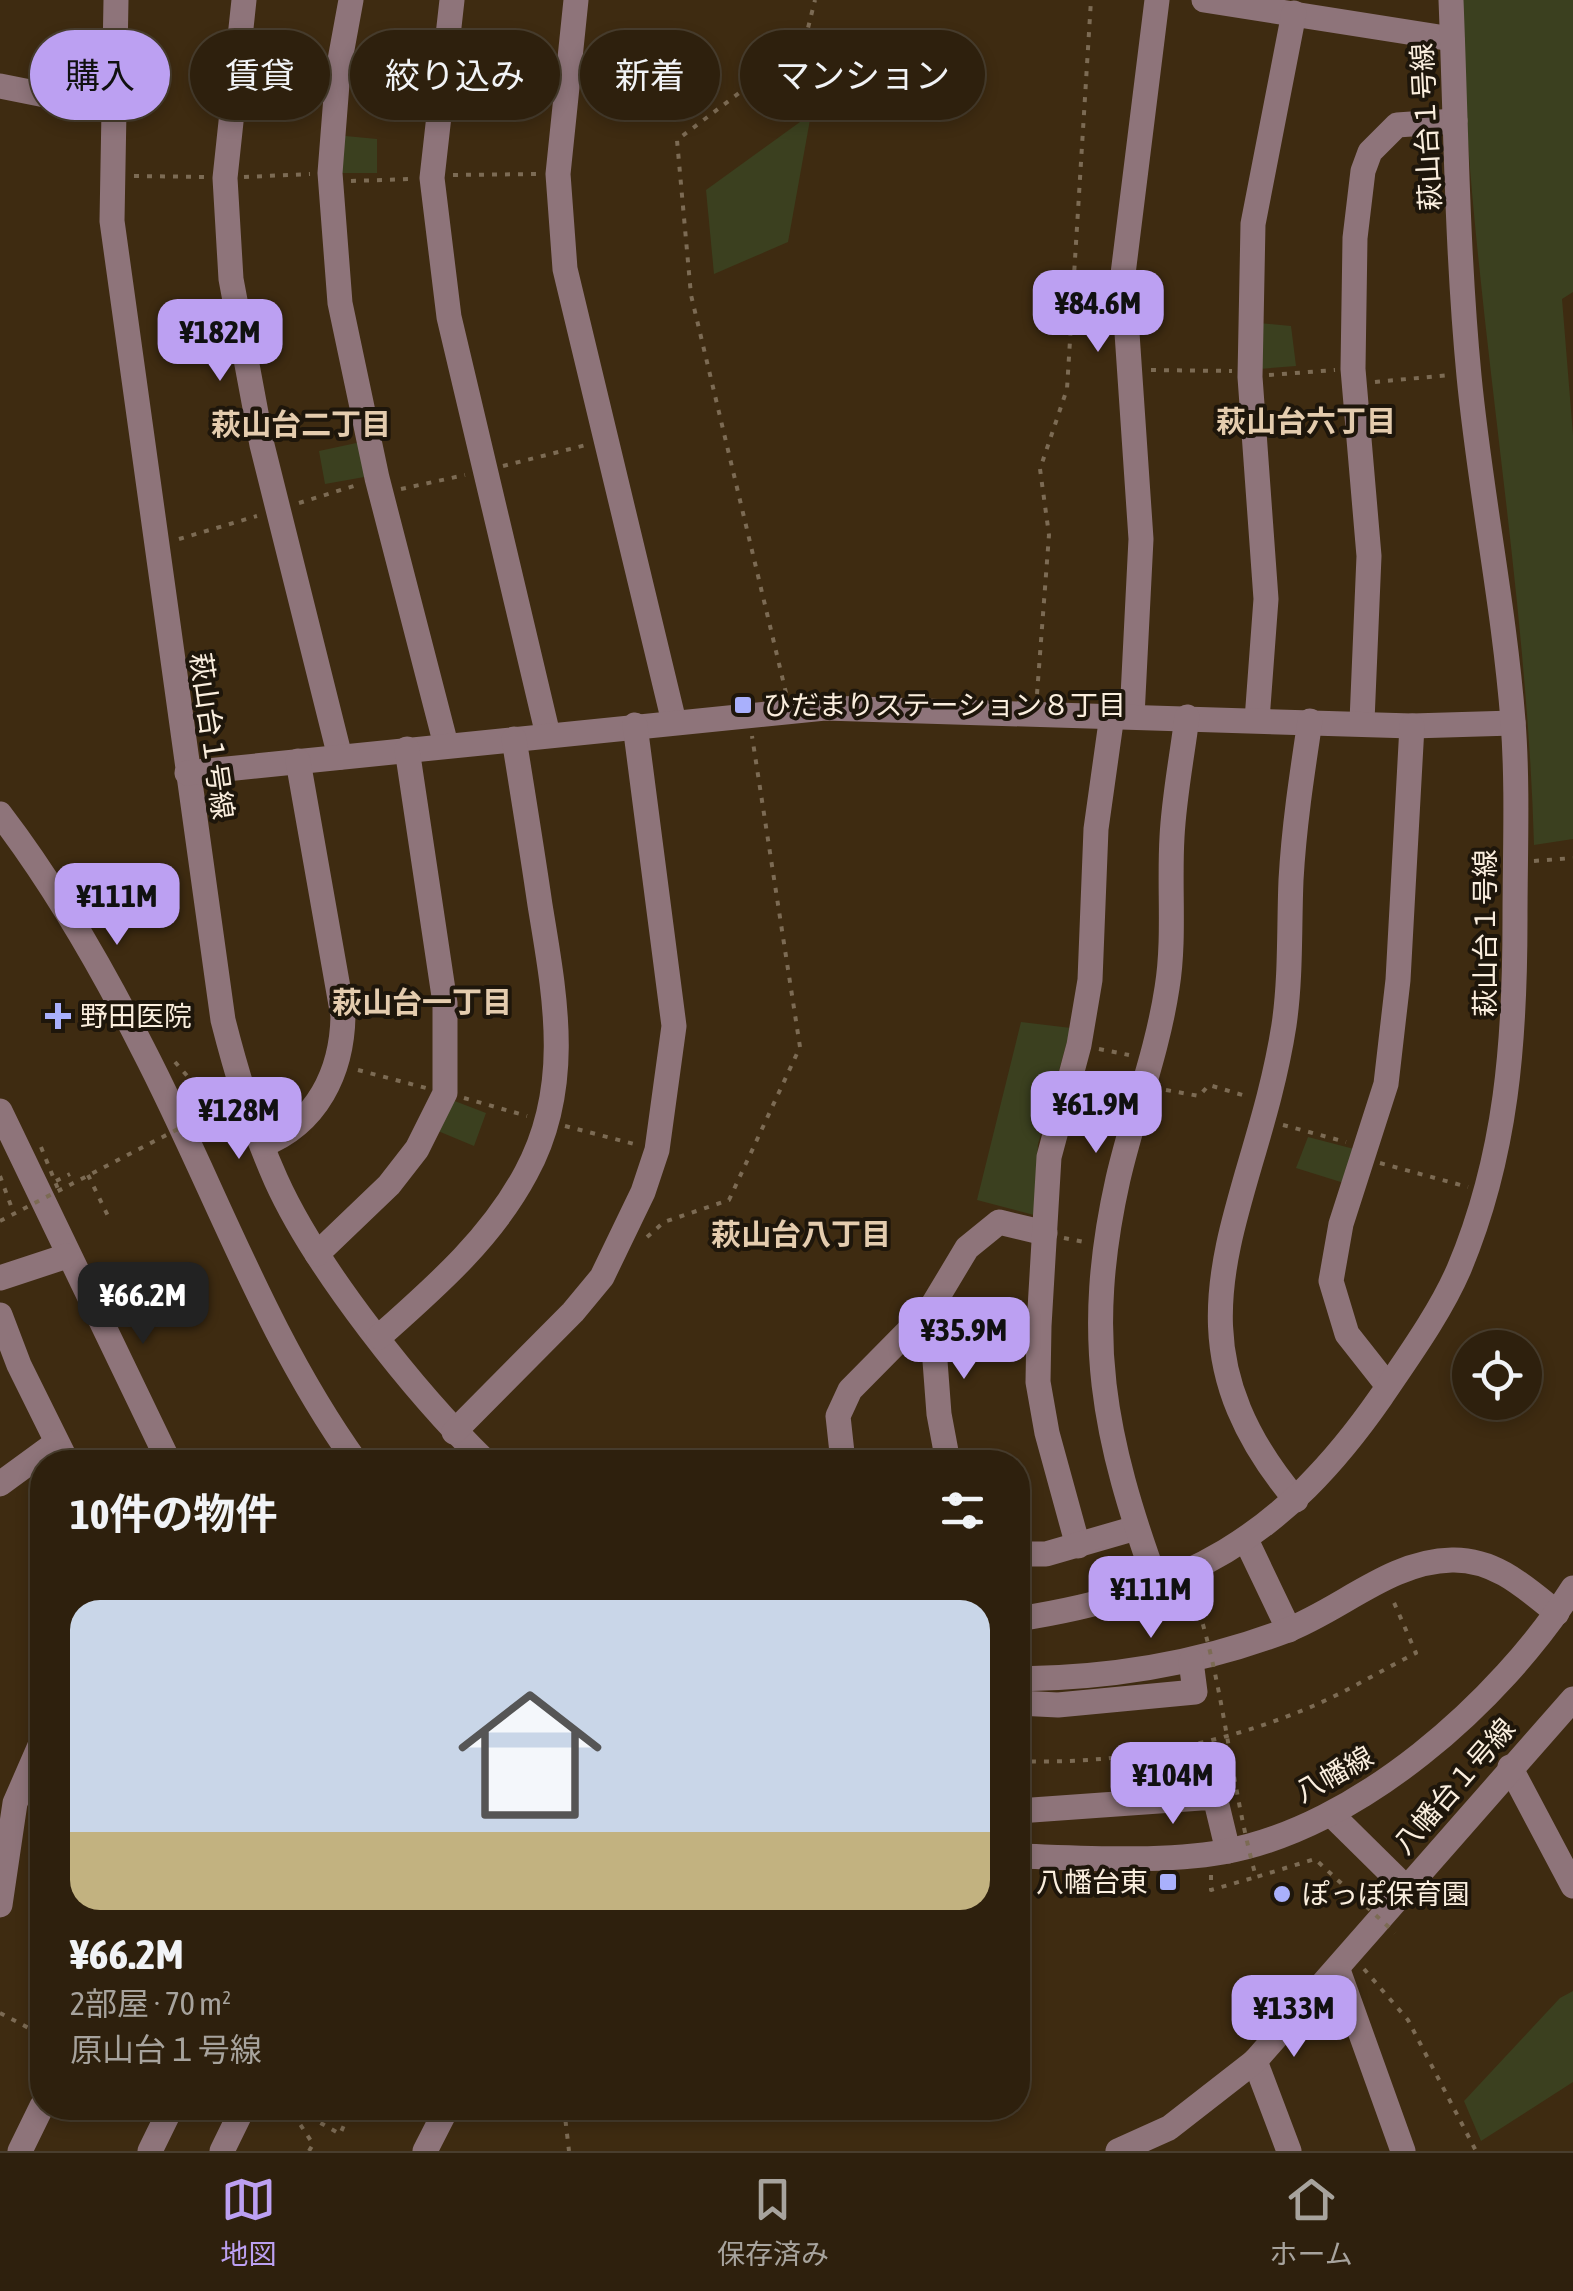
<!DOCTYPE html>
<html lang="ja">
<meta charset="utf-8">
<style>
body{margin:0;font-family:"Asap Condensed","Noto Sans JP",sans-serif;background:#362816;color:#f1f3f6;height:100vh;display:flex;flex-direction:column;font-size:38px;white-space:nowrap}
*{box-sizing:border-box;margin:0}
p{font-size:32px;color:#a7a39d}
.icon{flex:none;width:55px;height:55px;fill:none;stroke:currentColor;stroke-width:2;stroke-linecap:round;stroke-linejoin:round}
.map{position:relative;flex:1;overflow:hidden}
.drawer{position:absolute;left:30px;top:1450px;width:1000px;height:670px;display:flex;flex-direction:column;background:#2e200d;border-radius:40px;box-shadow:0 5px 15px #0003,0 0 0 2px #493e2e}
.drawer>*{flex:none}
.banner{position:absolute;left:30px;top:30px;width:1000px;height:90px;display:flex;gap:20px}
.controls{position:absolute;left:1452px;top:1330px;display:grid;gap:20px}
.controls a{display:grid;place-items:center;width:90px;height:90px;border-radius:50%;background:#2e200d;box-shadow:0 5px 15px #0003,0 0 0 2px #493e2e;font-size:50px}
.price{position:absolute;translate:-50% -85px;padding:0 22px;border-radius:20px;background:#bca0f2;color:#111;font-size:32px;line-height:65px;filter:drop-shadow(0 2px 5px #0008)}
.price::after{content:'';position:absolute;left:50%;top:60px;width:30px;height:22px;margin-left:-15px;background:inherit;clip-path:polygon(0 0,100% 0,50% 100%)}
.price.on{background:#222;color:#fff}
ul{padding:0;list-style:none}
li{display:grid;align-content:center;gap:20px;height:530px;padding:0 40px}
li span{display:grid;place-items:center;height:310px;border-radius:30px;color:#555}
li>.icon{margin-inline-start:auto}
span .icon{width:180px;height:180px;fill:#fffc;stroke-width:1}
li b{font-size:42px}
h2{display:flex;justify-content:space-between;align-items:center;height:120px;padding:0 40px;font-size:42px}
.tag{padding:0 35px;border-radius:45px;background:#2e200d;box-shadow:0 5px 15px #0003,0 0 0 2px #493e2e;font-size:35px;line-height:90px}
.tag.on{background:#bca0f2;color:#111}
.tab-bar{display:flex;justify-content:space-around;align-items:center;height:140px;border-top:2px solid #493e2e;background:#2e200d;font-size:28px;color:#a7a39d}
.tab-bar a{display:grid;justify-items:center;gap:5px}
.tab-bar .on{color:#bca0f2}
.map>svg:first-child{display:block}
.green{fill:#3b401f}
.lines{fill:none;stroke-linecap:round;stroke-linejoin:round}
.path{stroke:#7c6b54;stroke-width:4;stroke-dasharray:5 8;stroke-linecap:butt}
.minor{stroke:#8e747a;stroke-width:25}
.path-bridge{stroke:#7c6b54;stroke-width:4;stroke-dasharray:5 8;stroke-linecap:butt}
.poi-dot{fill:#a9b0fc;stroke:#1e160b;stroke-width:4}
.labels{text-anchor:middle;stroke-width:8;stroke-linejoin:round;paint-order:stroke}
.street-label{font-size:28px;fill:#faeede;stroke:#1e160b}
.poi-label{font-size:28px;fill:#faeede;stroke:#1e160b;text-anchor:start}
.neighbourhood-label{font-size:30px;font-weight:bold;fill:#e4ccae;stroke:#1e160b}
</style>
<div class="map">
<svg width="1573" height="2151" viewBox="0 0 1573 2151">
<rect width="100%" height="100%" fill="#3e2b11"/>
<g class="green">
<path d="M1461 0H1573V292L1562 299 1573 435V839L1534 845C1526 562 1467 283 1461 0Z"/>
<polygon points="811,114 788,242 714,274 706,190"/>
<polygon points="335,135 377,139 377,173 336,173"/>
<polygon points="1259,323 1291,326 1296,366 1259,369"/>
<polygon points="361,442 370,476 325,484 319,451"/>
<polygon points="1021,1022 1071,1028 1038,1144 1034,1215 977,1200"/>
<polygon points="452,1100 486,1113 474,1146 438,1131"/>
<polygon points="1308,1137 1358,1150 1344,1183 1296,1168"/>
<polygon points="1573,1991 1573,2082 1481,2141 1464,2101 1560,1998"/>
</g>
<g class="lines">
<g class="path">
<polyline points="453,175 538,174"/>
<polyline points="134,176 205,177"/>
<polyline points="244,177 310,174"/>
<polyline points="351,181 411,179"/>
<polyline points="1151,370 1232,371"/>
<polyline points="1269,375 1335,370"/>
<polyline points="1375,382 1450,375"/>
<polyline points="503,466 586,445"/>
<polyline points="401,489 465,475"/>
<polyline points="299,503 357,485"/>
<polyline points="179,539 257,516"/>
<polyline points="786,693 691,295 677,140 804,44 815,0"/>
<polyline points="1037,694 1049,535 1040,469 1067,389 1091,0"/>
<polyline points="1534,861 1573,858"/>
<polyline points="1099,1049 1129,1055"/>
<polyline points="175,1062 189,1078 205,1115 227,1105"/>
<polyline points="358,1070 426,1088"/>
<polyline points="1166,1090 1199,1096 1209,1085 1249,1097"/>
<polyline points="464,1098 527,1116"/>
<polyline points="1283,1125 1346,1142"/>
<polyline points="565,1126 638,1145"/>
<polyline points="1380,1163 1468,1187"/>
<polyline points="88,1175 110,1220"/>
<polyline points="0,1176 14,1214"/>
<polyline points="56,1181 70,1174"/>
<polyline points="647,1237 664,1222 729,1200 800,1047 752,736"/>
<polyline points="1064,1238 1084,1242"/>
<path d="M1018 1761C1117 1765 1222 1745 1313 1706 1348 1691 1382 1670 1416 1653L1392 1598"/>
<polyline points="1211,1875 1211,1890 1256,1877"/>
<polyline points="1364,1969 1408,2020 1476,2151"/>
<polyline points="0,2013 42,2035"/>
<polyline points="564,2108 569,2151"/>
<polyline points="309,2151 313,2144 298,2121 303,2113 340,2134 352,2108"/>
</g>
<g class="minor">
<path d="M116 0 112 221 223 1020C237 1075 253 1129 276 1180 316 1269 416 1394 486 1462"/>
<polyline points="244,0 225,178 231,279 262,445 340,757"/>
<polyline points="351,0 338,71 330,173 340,303 377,478 446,745"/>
<polyline points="452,0 432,178 449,317 548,735"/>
<polyline points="576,0 558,174 565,269 674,722"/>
<polyline points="1204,0 1452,39"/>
<polyline points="0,86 115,109"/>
<polyline points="1132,716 1141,539 1123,274 1157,0"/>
<polyline points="1257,720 1266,599 1250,377 1253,224 1294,13"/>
<polyline points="1362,721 1369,556 1353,369 1355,238 1363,171 1370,152 1397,125 1455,121"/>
<polyline points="187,773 825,708 1412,726 1513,723"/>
<path d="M0 814C55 886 102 968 143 1049 215 1188 265 1335 356 1462"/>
<polyline points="0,1111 169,1462"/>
<path d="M262 1145C317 1124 342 1072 343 1016L298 761"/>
<polyline points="317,1254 389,1185 417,1149 445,1093 445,1003 407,749"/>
<polyline points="0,1278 67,1256"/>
<polyline points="931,1308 939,1414 948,1462"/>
<polyline points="0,1315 19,1365 67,1462"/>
<path d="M379 1337C434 1288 491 1239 526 1173 573 1087 555 996 540 905 532 850 523 795 514 739"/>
<polyline points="1388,1386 1347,1334 1331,1281 1341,1224 1386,1084 1398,980 1412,726"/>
<polyline points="454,1432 573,1312 602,1277 643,1192 657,1150 674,1026 635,725"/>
<polyline points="843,1462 838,1416 850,1390 931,1308 967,1248 999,1222 1045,1233"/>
<polyline points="0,1484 56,1443"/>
<path d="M1296 1500C1150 1326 1255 1212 1284 1025 1291 977 1289 928 1291 880 1294 826 1302 774 1310 721"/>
<polyline points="1247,1542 1289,1630"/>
<polyline points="1078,1546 1047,1433 1038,1382 1039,1326 1049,1157 1079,1045 1090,980 1096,829 1112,715"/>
<polyline points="1018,1554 1046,1554 1136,1528"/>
<path d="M1157 1585C1103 1437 1083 1335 1118 1179 1133 1114 1157 1054 1167 988 1175 939 1169 887 1172 837 1174 797 1182 757 1187 717"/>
<path d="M1018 1619C1185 1593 1283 1538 1381 1397 1408 1357 1440 1313 1459 1269 1507 1155 1515 1040 1515 919 1515 853 1518 786 1513 721 1504 605 1480 491 1469 376 1457 251 1456 125 1451 0"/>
<path d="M1018 1679C1111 1678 1198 1664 1285 1631 1341 1610 1390 1561 1452 1560 1495 1559 1525 1587 1557 1613"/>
<polyline points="1018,1703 1058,1705 1195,1692 1191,1661"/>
<polyline points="1510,1767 1573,1886"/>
<polyline points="1018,1811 1215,1797 1228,1851"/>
<polyline points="1332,1815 1406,1888"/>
<path d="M1018 1856C1081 1858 1161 1863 1223 1852 1358 1828 1500 1702 1573 1588"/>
<polyline points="0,1905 15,1803 42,1741"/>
<polyline points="1338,1970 1403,2151"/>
<polyline points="1255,2061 1289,2151"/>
<polyline points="20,2151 42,2106"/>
<polyline points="150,2151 171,2108"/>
<polyline points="222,2151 243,2108"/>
<polyline points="425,2151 447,2108"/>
<polyline points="1118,2151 1169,2128 1255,2061 1573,1699"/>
</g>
<g class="path-bridge">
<polyline points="41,1147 58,1189"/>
<polyline points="0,1221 205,1115"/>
<path d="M1191 1587C1225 1682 1229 1780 1256 1877L1315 1859 1395 1933"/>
</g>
</g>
<g class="poi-dot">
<rect x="733" y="695" width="20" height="20" rx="5"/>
<path d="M53 1001h10v10h10v10h-10v10h-10v-10h-10v-10h10z"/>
<rect x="1158" y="1872" width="20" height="20" rx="5"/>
<circle cx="1282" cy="1894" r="10"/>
</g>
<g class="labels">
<g class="street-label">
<text transform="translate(1426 127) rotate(-93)" y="10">萩山台１号線</text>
<text transform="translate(212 736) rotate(82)" y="10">萩山台１号線</text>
<text transform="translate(1485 933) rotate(-90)" y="10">萩山台１号線</text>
<text transform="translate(1334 1774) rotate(-29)" y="10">八幡線</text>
<text transform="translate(1454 1786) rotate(-49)" y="10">八幡台１号線</text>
</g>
<g class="poi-label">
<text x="763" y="715">ひだまりステーション８丁目</text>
<text x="80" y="1026">野田医院</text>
<text x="1148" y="1892" text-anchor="end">八幡台東</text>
<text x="1302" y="1904">ぽっぽ保育園</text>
</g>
<g class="neighbourhood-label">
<text x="1306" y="432">萩山台六丁目</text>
<text x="301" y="435">萩山台二丁目</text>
<text x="422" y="1013">萩山台一丁目</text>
<text x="801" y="1245">萩山台八丁目</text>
</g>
</g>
</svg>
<div class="controls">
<a><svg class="icon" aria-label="locate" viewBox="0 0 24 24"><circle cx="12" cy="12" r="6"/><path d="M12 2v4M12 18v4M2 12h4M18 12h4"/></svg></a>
</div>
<b class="price" style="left:1098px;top:355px">¥84.6M</b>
<b class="price" style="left:220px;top:384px">¥182M</b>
<b class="price" style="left:117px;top:948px">¥111M</b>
<b class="price" style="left:1096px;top:1156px">¥61.9M</b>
<b class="price" style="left:239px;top:1162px">¥128M</b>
<b class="price on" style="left:143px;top:1347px">¥66.2M</b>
<b class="price" style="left:964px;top:1382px">¥35.9M</b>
<b class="price" style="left:1151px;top:1641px">¥111M</b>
<b class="price" style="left:1173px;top:1827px">¥104M</b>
<b class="price" style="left:1294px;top:2060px">¥133M</b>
<div class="banner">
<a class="tag on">購入</a>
<a class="tag">賃貸</a>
<a class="tag">絞り込み</a>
<a class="tag">新着</a>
<a class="tag">マンション</a>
</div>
<section class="drawer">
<h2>10件の物件<svg class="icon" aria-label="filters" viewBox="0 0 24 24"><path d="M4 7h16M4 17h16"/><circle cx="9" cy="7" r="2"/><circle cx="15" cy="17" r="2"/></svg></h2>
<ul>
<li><span style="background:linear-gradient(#c9d6e8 75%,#c2b280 0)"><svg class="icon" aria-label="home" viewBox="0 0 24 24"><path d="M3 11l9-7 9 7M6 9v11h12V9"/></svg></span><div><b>¥66.2M</b><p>2部屋 · 70 m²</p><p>原山台１号線</p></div></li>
</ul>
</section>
</div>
<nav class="tab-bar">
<a class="on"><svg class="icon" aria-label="map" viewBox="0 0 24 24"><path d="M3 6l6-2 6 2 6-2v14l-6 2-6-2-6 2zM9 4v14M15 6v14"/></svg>地図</a>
<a><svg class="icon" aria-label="saved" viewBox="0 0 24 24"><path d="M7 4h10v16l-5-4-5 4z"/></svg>保存済み</a>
<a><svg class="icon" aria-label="home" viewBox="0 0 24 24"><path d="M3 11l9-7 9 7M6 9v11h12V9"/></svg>ホーム</a>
</nav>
